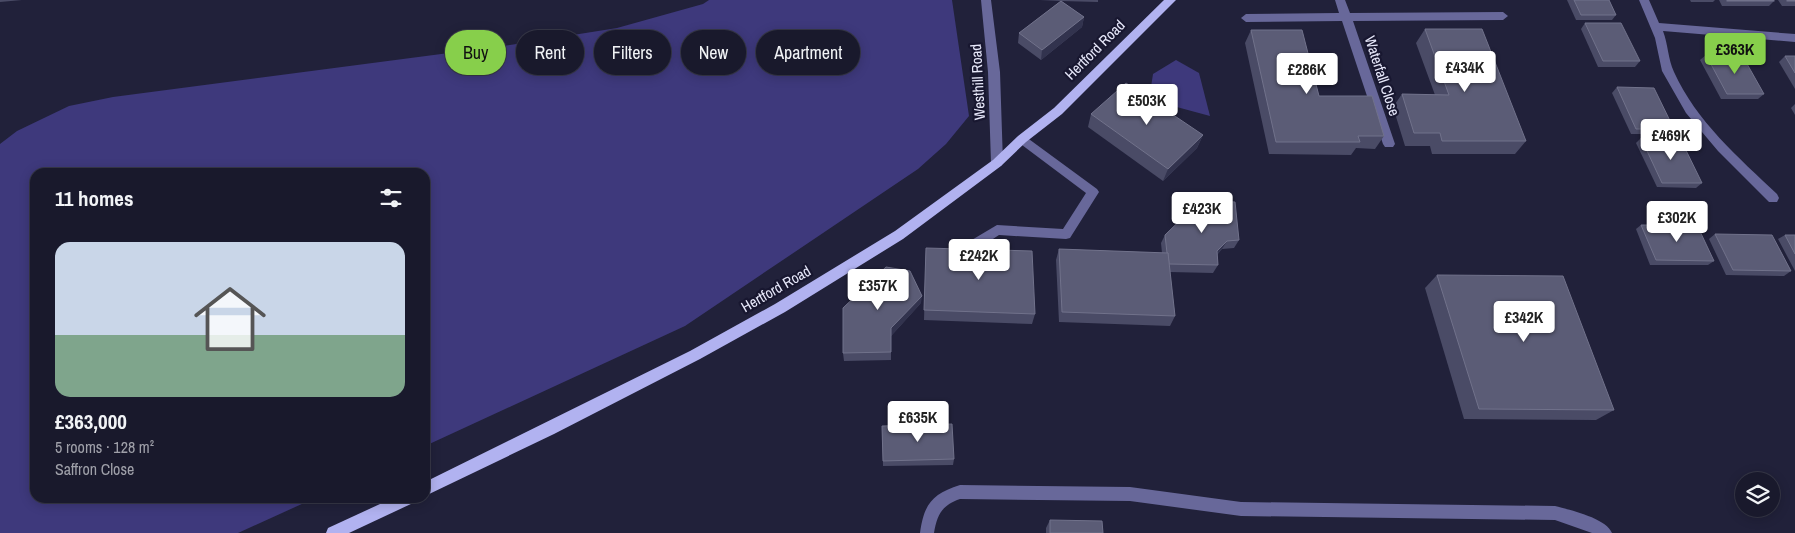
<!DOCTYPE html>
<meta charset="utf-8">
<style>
body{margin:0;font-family:"Archivo Narrow",sans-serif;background:#222234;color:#f1f3f6;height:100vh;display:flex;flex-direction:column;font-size:19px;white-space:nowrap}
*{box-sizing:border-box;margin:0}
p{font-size:16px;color:#9fa0a9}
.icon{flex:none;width:28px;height:28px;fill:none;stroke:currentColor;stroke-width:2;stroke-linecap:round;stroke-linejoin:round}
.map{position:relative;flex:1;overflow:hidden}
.details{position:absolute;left:30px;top:168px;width:400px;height:335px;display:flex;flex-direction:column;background:#19192c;border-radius:15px;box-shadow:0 2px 12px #0003,0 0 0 1px #373848}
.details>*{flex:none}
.hud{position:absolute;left:445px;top:30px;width:475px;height:45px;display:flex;gap:10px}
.tools{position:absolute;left:1735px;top:472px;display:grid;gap:10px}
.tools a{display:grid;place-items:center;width:45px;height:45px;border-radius:50%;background:#19192c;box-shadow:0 2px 12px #0003,0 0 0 1px #373848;font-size:25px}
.price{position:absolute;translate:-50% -42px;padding:0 11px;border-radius:5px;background:#fff;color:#222;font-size:16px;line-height:32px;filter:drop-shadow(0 1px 2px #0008)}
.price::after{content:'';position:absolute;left:50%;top:30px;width:15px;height:11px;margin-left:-8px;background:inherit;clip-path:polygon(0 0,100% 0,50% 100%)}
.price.active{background:#87cf4b;color:#111}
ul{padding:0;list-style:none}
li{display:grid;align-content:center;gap:10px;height:265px;padding:0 25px}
li span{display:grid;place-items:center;height:155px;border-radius:15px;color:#555}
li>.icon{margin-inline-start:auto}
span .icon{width:90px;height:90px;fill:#fffc;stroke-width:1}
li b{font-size:21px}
h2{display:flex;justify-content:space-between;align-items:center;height:60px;padding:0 25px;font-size:21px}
.chip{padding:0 18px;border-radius:22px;background:#19192c;box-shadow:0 2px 12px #0003,0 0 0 1px #373848;font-size:18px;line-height:45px}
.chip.active{background:#87cf4b;color:#111}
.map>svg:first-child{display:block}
.green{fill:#3e397c}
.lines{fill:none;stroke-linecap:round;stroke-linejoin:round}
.minor{fill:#68689a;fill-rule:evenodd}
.major{fill:#b1b2f0;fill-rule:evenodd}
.wall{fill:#4a4b66}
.shaded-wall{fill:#32334e}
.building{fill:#5b5c76;stroke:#71728b}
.labels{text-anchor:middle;stroke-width:4.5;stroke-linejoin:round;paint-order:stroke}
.street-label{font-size:15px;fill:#e7e8fa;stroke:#181730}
</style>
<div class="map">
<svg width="1795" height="533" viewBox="0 0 1795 533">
<rect width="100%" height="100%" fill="#21213a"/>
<g class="green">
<polygon points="709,0 952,0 969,116 946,144 918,169 685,326 425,446 425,172 35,172 35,498 315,498 238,533 0,533 0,144 17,131 69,106 113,97 510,45 617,28 703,4"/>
<polygon points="1176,60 1199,73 1210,116 1173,106 1151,87 1153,74"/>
</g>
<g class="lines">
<g class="minor">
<polygon points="981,0 991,0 1000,72 1003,163 1001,166 993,166 991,163 988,72"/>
<polygon points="1335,0 1345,0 1350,13 1503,12 1508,16 1503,20 1353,21 1395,144 1393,147 1385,147 1383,144 1342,21 1246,22 1241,18 1246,14 1339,13"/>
<path d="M1639 0H1649L1659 23 1795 34V42L1663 31C1668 44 1668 59 1674 72 1696 121 1739 158 1777 194L1779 198 1777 202H1769L1718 151 1686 113 1662 71 1655 38Z"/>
<polygon points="1022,134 1097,189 1099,192 1070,238 1066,239 999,235 973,252 969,253 965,252 963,248 965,244 997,225 1063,229 1086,193 1018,142 1016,139"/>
<path d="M960 485 1130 487 1241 502 1555 506C1570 510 1606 518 1612 533H1592L1555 520 1241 516 1130 501 960 499C942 505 937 515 934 533H920C924 504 932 494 960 485Z"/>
</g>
<g class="major">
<polygon points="1164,0 1176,0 1062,114 1026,142 1001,166 903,239 785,312 700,359 554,434 425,496 425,482 690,351 775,304 895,231 993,160 1018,136 1054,108"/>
<polygon points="393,498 415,498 413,503 349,533 326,533 328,528"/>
</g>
</g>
<g class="wall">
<polygon points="0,0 22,0 0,2"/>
<polygon points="1040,0 1098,0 1098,2 1061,1 1084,17 1082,27 1041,60 1018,43 1019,33 1061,1"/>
<polygon points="1567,0 1609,0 1616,15 1612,20 1576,20"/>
<polygon points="1690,0 1715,0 1713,2 1691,2"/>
<polygon points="1719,0 1774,0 1774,1 1769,6 1722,6"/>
<polygon points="1778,0 1795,0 1795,6 1782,6"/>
<polygon points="1585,23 1640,61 1635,67 1598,67 1581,29"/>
<polygon points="1425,29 1526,141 1515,154 1432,154 1430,146 1405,146 1393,107 1402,94 1435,95 1416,43"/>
<polygon points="1251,30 1319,96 1384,136 1375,149 1356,148 1351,155 1269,154 1245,43"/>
<polygon points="1706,55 1764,94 1758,99 1721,99 1700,60"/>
<polygon points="1785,56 1795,56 1795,89 1779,62"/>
<polygon points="1617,87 1674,129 1669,134 1631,134 1612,93"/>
<polygon points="1795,104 1795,115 1791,108"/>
<polygon points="1091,114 1203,135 1197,148 1163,181 1088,127"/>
<polygon points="1641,138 1702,183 1696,188 1657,187 1636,143"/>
<polygon points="1641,225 1714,261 1708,265 1650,265 1636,229"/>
<polygon points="1715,234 1791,271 1784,276 1726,275 1709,239"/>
<polygon points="1165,235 1239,240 1234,248 1222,249 1217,255 1218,265 1213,273 1170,272 1175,316 1170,326 1059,322 1056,260 1059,249 1162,253 1161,243"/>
<polygon points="1785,235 1795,235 1795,271 1778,239"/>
<polygon points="926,248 1035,314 1032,324 924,320"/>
<polygon points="1437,275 1614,410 1596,420 1464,419 1425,288"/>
<polygon points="921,303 891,336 891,360 844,361 843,353"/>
<polygon points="882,426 954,459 953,465 883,466"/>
<polygon points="1050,520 1103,533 1046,533 1046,528"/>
</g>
<g class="shaded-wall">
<polygon points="1084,17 1082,27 1041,60 1042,50"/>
<polygon points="1203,135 1197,148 1163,181 1168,169"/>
<polygon points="1227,241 1222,249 1212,260 1217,251"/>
<polygon points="922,296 921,303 891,336 891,360 891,328"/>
</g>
<g class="building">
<polygon points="1574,0 1609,0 1616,15 1581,15"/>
<rect x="1727" y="0" width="47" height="1"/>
<rect x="1787" y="0" width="8" height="1"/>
<polygon points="1061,1 1084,17 1042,50 1019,33"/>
<polygon points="1585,23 1621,23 1640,61 1603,61"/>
<polygon points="1425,29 1482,29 1526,141 1442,141 1440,133 1414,133 1402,94 1449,95"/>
<polygon points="1251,30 1302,30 1319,96 1372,96 1384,136 1358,136 1360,142 1276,142"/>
<polygon points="1706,55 1742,55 1764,94 1727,94"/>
<polygon points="1785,56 1795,56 1795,73"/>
<polygon points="1126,83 1203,135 1168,169 1091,114"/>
<polygon points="1617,87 1654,88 1674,129 1636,129"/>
<polygon points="1641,138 1680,138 1702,183 1662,183"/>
<polygon points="1201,200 1235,202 1239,240 1227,241 1217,251 1218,265 1169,264 1168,253 1167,253 1165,235"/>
<polygon points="1641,225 1697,225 1714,261 1656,260"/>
<polygon points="1715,234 1772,235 1791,271 1733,270"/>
<polygon points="1785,235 1795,235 1795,254"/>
<polygon points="926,248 1032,251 1035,314 924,310"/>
<polygon points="1059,249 1168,253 1175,316 1062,312"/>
<polygon points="886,267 910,271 922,296 891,328 891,352 843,353 843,308"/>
<polygon points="1437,275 1563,276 1614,410 1479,409"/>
<polygon points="952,424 954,459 883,461 882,426"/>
<polygon points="1050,520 1102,521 1103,533 1050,533"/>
</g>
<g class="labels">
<g class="street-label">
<text transform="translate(1095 50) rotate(-45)" y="5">Hertford Road</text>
<text transform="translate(1382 76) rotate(72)" y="5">Waterfall Close</text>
<text transform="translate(978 82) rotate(-93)" y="5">Westhill Road</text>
<text transform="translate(776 289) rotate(-30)" y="5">Hertford Road</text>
</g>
</g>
</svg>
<div class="tools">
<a><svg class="icon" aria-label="layers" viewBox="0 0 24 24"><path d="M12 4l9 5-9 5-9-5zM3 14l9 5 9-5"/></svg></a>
</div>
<b class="price active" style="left:1735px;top:75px">£363K</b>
<b class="price" style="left:1465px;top:93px">£434K</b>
<b class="price" style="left:1307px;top:95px">£286K</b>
<b class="price" style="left:1147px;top:126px">£503K</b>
<b class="price" style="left:1671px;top:161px">£469K</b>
<b class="price" style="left:1202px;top:234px">£423K</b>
<b class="price" style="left:1677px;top:243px">£302K</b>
<b class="price" style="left:979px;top:281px">£242K</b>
<b class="price" style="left:878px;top:311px">£357K</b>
<b class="price" style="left:1524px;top:343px">£342K</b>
<b class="price" style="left:918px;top:443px">£635K</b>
<div class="hud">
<a class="chip active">Buy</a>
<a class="chip">Rent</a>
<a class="chip">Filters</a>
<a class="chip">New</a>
<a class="chip">Apartment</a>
</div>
<section class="details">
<h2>11 homes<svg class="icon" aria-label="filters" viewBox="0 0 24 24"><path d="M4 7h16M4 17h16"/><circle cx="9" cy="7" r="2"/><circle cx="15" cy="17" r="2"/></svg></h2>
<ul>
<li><span style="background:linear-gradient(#c9d6e8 60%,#7fa58c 0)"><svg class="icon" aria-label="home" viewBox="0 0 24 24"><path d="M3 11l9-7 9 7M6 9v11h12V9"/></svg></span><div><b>£363,000</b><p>5 rooms · 128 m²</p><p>Saffron Close</p></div></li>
</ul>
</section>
</div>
